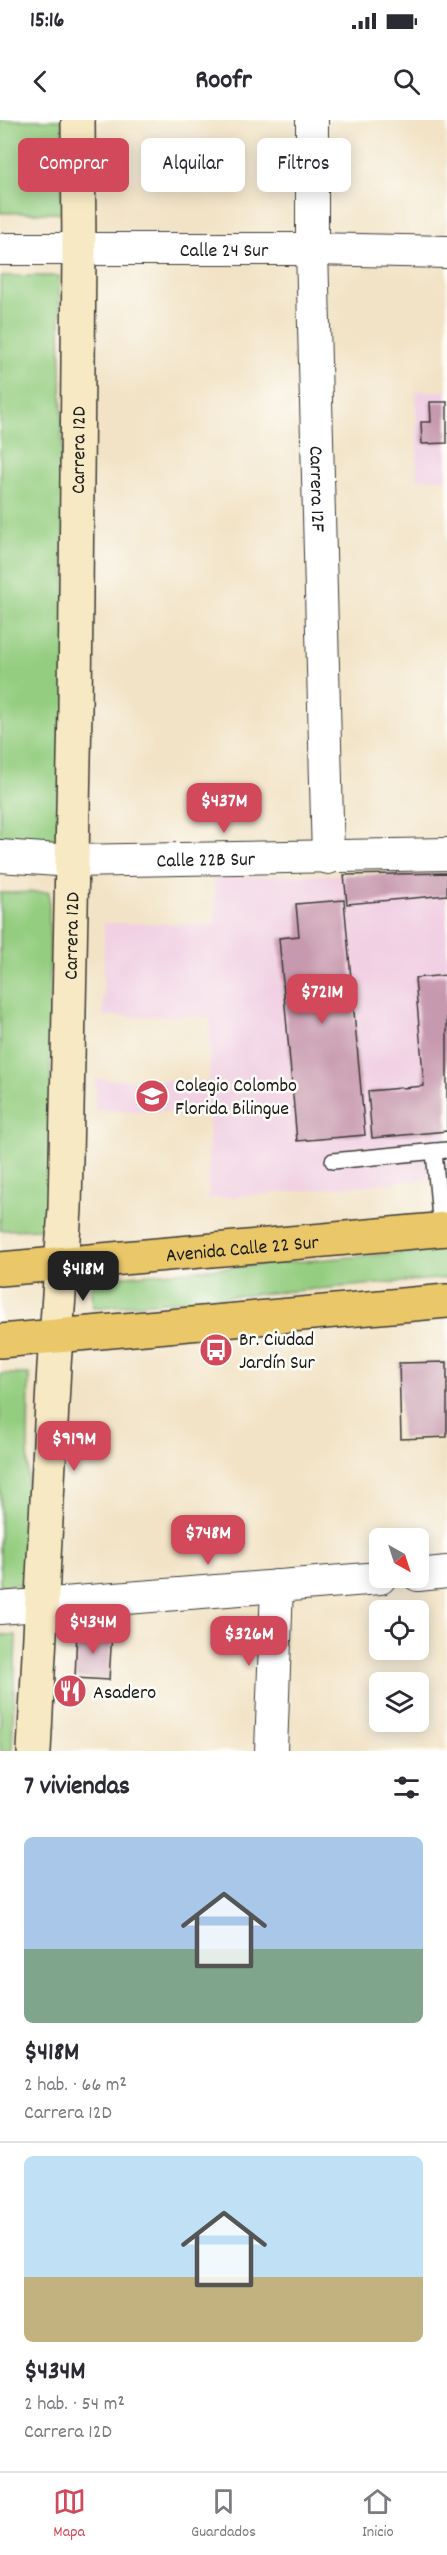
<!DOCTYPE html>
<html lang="es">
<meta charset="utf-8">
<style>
body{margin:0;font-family:Dekko,sans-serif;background:#f2f2f3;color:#2b2b33;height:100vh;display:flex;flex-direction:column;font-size:22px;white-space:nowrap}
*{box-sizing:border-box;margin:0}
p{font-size:20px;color:#7c7c81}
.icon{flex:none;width:33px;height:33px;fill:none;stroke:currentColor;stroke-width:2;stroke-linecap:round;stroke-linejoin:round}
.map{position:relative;height:1631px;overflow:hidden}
.panel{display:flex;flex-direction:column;background:#fff;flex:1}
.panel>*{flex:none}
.guide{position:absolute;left:18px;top:18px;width:411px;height:54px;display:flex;gap:12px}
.needle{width:39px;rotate:141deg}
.buttons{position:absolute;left:369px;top:1408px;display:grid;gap:12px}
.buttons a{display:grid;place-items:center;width:60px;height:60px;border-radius:9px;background:#fff;box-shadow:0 3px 15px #0003;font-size:30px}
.price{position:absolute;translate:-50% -51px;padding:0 14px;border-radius:12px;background:#d1495b;color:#fff;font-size:20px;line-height:39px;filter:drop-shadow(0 2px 3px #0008)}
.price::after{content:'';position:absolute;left:50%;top:36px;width:18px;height:14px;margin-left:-9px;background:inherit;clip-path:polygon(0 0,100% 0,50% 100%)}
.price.selected{background:#222;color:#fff}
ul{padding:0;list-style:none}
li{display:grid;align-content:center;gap:12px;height:318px;padding:0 24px}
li+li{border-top:2px solid #e1e1e2}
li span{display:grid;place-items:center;height:186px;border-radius:9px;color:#555}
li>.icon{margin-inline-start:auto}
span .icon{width:108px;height:108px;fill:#fffc;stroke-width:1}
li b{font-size:26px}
h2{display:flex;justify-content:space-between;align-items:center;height:72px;padding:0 24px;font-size:26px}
.pill{padding:0 21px;border-radius:9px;background:#fff;box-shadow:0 3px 15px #0003;font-size:21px;line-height:54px}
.pill.selected{background:#d1495b;color:#fff}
.status{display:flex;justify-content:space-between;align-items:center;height:42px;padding:0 30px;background:#fff;direction:ltr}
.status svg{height:16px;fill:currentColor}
header{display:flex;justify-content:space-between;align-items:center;height:78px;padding:0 24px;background:#fff;font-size:27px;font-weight:700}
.tab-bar{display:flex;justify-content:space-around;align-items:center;height:84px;border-top:2px solid #e1e1e2;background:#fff;font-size:16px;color:#7c7c81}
.tab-bar a{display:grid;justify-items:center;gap:3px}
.tab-bar .selected{color:#d1495b}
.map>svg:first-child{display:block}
.built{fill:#f1d0e3}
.green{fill:#94cd80;stroke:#58744e;stroke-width:1.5}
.building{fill:#c799ae}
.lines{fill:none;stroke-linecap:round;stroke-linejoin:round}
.lane-casing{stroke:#3c3a36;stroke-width:18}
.street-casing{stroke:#3c3a36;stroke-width:34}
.secondary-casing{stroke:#3c3a36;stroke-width:36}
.primary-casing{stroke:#3c3a36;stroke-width:36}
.lane{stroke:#fff;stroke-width:15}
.street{stroke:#fff;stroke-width:32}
.secondary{stroke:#f7e9c3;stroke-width:33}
.primary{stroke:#eac769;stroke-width:33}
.labels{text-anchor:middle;stroke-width:5;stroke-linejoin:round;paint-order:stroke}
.street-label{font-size:20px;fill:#1c1c1c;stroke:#fdfcf7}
.poi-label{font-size:20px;fill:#1c1c1c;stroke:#fdfcf7;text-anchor:start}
</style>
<div class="status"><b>15:16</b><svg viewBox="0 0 49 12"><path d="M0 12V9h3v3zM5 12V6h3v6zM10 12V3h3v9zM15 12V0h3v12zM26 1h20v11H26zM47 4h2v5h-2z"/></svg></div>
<header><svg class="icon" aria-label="back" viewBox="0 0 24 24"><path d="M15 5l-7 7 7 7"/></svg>Roofr<svg class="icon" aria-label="search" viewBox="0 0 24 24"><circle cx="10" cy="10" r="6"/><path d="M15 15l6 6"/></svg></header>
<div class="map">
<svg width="447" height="1631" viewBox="0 0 447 1631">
<rect width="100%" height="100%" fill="#fdfcf7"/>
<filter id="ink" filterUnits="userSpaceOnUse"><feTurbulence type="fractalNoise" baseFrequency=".0167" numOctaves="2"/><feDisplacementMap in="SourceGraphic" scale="12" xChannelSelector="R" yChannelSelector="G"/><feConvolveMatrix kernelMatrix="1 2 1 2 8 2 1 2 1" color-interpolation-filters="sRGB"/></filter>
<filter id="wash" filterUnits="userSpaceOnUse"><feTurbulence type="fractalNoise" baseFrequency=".008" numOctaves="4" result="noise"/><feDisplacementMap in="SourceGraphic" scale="24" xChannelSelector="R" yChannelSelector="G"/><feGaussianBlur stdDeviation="1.35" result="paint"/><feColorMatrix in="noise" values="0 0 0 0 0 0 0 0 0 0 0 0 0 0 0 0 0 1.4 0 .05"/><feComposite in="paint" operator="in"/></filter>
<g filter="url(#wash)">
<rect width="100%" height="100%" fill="#f2e3c6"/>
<g class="built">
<polygon points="416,271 447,271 447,359 417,359"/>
<polygon points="447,753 447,1058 208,1079 209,993 95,990 96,959 209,961 210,897 103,896 104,803 215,804 214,757"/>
</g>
<g class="green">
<rect x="0" y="0" width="62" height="93"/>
<polygon points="0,156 59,156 71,728 0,724"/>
<polygon points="49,772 52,1109 0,1110 0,773"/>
<polygon points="447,1129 447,1158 93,1188 91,1159"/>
<polygon points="0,1254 29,1254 26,1465 0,1465"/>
<polygon points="0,1515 16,1515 12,1631 0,1631"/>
</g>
<g id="blocks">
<g class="building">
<polygon points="430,282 447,282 447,323 422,324 421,302 431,302"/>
<polygon points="447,753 447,775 347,784 344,755"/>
<polygon points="344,780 365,1015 297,1021 279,818 299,816 296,784"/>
<polygon points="447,855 447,1011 372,1018 368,971 424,966 415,858"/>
<polygon points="447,1242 447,1317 401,1319 399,1243"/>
<polygon points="77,1510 112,1512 109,1560 75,1558"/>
</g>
</g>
</g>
<g filter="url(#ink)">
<use href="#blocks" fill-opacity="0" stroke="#3c3a36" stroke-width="1.5"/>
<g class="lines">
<g class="lane-casing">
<g id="lane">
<polyline points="434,1031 441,1109"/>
<polyline points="333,1041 447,1030"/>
</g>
</g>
<g class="street-casing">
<g id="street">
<path id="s1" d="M312 0V129L328 738"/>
<path id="s2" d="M0 129H312L447 132"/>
<path id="s3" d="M0 736 72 741 447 734"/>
<polyline points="418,1455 447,1452"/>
<polyline points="0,1488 380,1458"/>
<polyline points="271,1631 277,1466"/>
</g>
</g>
<g class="secondary-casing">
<g id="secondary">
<path id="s4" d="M34 1631 54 1246 65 1089 75 589 79 129 78 0"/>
</g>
</g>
<g class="primary-casing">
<g id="primary">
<path id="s5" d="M0 1149 447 1109"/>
<polyline points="0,1221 447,1181"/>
</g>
</g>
<use href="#lane" class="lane"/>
<use href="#street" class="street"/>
<use href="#secondary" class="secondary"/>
<use href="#primary" class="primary"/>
</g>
</g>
<defs>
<g id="school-disc" transform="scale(1.725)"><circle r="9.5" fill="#d1495b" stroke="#fdfcf7"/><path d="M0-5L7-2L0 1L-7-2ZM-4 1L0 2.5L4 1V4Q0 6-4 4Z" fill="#fff"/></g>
<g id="bus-disc" transform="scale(1.725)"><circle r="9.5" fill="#d1495b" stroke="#fdfcf7"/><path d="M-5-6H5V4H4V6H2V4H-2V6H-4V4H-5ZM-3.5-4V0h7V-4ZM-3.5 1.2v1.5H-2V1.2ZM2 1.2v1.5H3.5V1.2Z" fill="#fff"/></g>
<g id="restaurant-disc" transform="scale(1.725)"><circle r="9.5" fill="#d1495b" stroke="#fdfcf7"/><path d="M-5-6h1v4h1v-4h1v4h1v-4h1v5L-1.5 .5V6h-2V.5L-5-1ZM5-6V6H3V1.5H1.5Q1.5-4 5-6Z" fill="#fff"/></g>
</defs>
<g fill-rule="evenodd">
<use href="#school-disc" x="152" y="976"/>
<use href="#bus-disc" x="216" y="1230"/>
<use href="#restaurant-disc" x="70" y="1571"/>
</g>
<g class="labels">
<g class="street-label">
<text dy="7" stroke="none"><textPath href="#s2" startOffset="224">Calle 24 Sur</textPath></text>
<text dy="7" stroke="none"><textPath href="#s4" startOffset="1302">Carrera 12D</textPath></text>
<text dy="7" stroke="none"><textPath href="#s1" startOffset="369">Carrera 12F</textPath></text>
<text dy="7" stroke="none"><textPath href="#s3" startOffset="206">Calle 22B Sur</textPath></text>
<text dy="7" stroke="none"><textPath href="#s4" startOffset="816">Carrera 12D</textPath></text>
<text dy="7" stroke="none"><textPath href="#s5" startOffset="243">Avenida Calle 22 Sur</textPath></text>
</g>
<g class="poi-label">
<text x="175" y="971">Colegio Colombo<tspan x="175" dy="23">Florida Bilingue</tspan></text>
<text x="239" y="1225">Br. Ciudad<tspan x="239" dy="23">Jardín Sur</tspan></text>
<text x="93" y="1578">Asadero</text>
</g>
</g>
</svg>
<div class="buttons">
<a><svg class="needle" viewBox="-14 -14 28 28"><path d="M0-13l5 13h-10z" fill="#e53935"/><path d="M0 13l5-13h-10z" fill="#7c7c81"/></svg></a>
<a><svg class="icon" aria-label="locate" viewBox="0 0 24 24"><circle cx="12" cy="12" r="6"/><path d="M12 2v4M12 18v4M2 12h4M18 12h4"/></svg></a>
<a><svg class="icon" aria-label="layers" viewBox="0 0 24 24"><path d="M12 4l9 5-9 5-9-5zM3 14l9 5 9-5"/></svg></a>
</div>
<b class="price" style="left:224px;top:714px">$437M</b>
<b class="price" style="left:322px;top:905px">$721M</b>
<b class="price selected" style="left:83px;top:1182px">$418M</b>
<b class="price" style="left:74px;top:1352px">$919M</b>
<b class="price" style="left:208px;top:1446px">$748M</b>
<b class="price" style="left:93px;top:1535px">$434M</b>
<b class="price" style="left:249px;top:1547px">$326M</b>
<div class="guide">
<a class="pill selected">Comprar</a>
<a class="pill">Alquilar</a>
<a class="pill">Filtros</a>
</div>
</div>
<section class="panel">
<h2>7 viviendas<svg class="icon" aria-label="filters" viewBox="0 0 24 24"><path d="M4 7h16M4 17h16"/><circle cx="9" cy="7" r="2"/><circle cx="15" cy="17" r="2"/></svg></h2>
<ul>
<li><span style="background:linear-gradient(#a9c7e8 60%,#7fa58c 0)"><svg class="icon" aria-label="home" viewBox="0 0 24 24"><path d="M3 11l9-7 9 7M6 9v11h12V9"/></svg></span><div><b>$418M</b><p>2 hab. · 66 m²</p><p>Carrera 12D</p></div></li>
<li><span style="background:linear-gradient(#bfe0f5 65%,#c2b280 0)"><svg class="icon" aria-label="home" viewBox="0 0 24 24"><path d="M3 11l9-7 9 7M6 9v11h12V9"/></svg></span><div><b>$434M</b><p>2 hab. · 54 m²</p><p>Carrera 12D</p></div></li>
</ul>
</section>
<nav class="tab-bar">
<a class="selected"><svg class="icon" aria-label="map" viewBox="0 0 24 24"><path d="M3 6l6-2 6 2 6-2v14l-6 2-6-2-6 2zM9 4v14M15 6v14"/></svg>Mapa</a>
<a><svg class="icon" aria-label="saved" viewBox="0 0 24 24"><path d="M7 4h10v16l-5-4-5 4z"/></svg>Guardados</a>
<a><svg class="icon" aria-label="home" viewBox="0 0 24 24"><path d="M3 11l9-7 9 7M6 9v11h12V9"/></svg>Inicio</a>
</nav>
